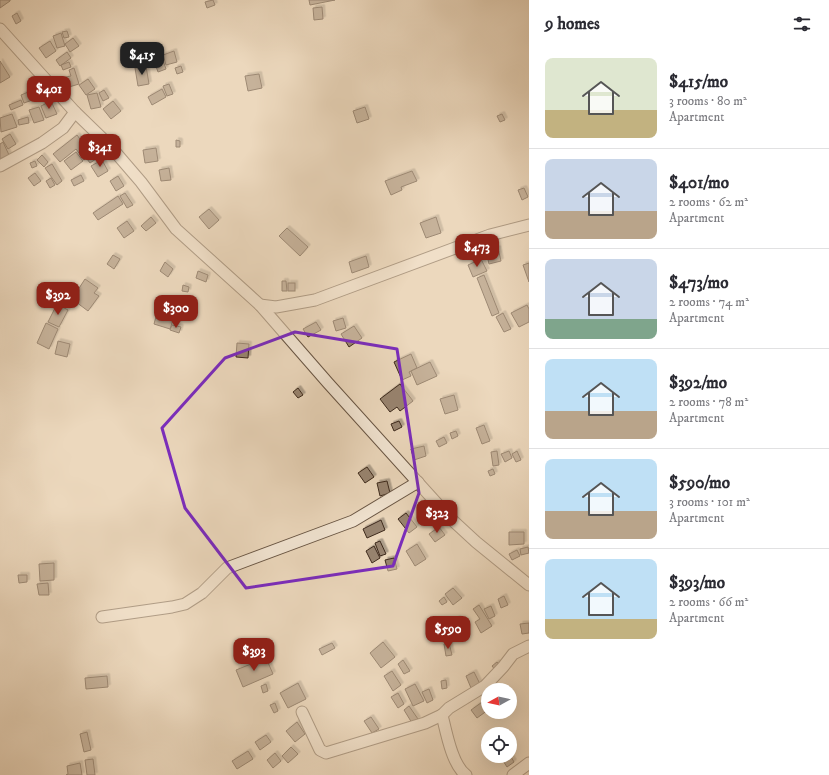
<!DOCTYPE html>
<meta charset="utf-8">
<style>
body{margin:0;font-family:"IM FELL DW Pica",serif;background:#f7f7f7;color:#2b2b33;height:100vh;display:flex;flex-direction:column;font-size:15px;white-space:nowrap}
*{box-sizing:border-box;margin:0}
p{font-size:13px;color:#7c7c81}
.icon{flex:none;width:22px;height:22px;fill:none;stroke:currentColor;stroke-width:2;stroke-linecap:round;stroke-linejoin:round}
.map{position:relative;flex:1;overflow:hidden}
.details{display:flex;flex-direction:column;background:#fff;width:300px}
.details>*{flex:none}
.needle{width:26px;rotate:262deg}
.buttons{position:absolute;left:481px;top:683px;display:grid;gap:8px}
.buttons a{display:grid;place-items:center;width:36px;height:36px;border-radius:50%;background:#fff;box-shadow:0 4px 16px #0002;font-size:20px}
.price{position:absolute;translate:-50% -34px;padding:0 9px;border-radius:8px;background:#8f2418;color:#fff;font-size:13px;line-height:26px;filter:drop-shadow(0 1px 2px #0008)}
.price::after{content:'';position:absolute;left:50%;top:24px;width:12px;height:9px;margin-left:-6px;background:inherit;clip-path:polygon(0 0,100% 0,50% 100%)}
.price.current{background:#222;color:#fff}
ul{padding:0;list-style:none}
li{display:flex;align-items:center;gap:12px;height:100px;padding:0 16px}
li+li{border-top:1px solid #e1e1e2}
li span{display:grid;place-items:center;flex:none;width:112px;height:80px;border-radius:8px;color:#555}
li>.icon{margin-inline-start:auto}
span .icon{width:48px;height:48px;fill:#fffc;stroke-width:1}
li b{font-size:17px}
h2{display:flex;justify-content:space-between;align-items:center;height:48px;padding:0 16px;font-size:17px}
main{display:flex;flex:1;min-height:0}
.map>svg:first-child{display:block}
.building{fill:#988470;stroke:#3c291c;filter:url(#shadow)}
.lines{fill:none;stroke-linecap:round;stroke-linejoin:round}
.street-casing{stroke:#685544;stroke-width:13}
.street{stroke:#f3e6d4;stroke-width:11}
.marked{fill:none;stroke:#7b2cbf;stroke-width:3;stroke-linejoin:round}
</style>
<main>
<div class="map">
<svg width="529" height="775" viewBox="0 0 529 775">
<defs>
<filter id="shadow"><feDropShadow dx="2.5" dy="-2.5" stdDeviation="0" flood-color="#0004"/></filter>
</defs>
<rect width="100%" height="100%" fill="#ecd8bd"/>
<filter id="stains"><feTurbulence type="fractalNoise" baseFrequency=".005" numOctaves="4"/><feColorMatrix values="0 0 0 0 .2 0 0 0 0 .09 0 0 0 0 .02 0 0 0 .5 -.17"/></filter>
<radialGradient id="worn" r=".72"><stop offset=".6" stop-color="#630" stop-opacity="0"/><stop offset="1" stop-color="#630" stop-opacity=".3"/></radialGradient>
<g class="building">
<polygon points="0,0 10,0 10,1 0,8"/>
<polygon points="213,0 215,5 207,8 205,2"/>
<polygon points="309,0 335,0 310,5"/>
<polygon points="322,7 323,19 314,20 313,8"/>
<polygon points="17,13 21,21 16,24 12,16"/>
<polygon points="67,31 69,37 64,38 62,32"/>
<polygon points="61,33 65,46 57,48 53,36"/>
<polygon points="73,38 79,46 70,52 65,44"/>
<polygon points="50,41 56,51 46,58 39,48"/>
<polygon points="174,51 177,62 166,65 163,55"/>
<polygon points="67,52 71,58 60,66 56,60"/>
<polygon points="161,55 166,69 158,72 153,58"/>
<polygon points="0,61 10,77 0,83"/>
<polygon points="69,62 71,67 63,70 61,65"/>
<polygon points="146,66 149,84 138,86 135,68"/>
<polygon points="181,66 183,72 177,74 175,68"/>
<polygon points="74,68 79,84 69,87 66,77 71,76 69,70"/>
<polygon points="259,74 262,88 248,91 245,76"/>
<polygon points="88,79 95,89 86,95 79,85"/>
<polygon points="169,84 173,94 167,96 163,86"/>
<polygon points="38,88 41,97 24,103 21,95"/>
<polygon points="162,89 166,97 152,105 148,97"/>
<polygon points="104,90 109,98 103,101 99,93"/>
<polygon points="97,93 101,107 91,109 87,95"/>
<polygon points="21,100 23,105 11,110 9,105"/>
<polygon points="51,101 57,114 46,118 41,106"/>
<polygon points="113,101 121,111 111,119 103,109"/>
<polygon points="39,107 44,120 34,123 29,110"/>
<polygon points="365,107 369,119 357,123 353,111"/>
<polygon points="12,114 17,127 1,132 0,118"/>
<polygon points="502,114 505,120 500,122 497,116"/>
<polygon points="28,117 29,123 19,125 18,120"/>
<polygon points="10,134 16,144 8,149 2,139"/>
<polygon points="77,135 91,154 84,160 76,149 60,162 53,154"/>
<polygon points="176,140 180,141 180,147 176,147"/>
<polygon points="3,142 9,155 0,159 0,144"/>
<polygon points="156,148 158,161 145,163 143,150"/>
<polygon points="76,152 83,161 71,170 64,161"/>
<polygon points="93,154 96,159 90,163 87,159"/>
<polygon points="42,155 48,162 44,167 37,160"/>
<polygon points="102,160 108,171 98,177 91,166"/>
<polygon points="35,161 37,166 32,168 30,163"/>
<polygon points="52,164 62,181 57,185 45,168"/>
<polygon points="169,168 171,180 161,181 159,170"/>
<polygon points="412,171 417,181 401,187 402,190 391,195 385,181"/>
<polygon points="35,173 41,181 34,186 28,178"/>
<polygon points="81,175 84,181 74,186 71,180"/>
<polygon points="118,176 124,186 116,191 110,181"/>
<polygon points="51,178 55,185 50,188 46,181"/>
<polygon points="524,188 528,197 522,200 518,190"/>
<polygon points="125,193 133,205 127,208 120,196"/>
<polygon points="118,196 123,204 98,220 93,213"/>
<polygon points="209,209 219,220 209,229 199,217"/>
<polygon points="151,217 156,223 146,231 141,226"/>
<polygon points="436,217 441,233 426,238 420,223"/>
<polygon points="127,221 134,231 124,238 117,228"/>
<polygon points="287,228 308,247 300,256 279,236"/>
<polygon points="498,248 501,261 489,264 486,251"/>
<polygon points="113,255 120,259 114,269 107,264"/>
<polygon points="366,256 369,267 352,273 349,262"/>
<polygon points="481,259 487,271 473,277 468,265"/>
<polygon points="165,262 173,269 168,277 160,271"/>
<polygon points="529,263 529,282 523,265"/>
<polygon points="198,271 208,275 206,282 196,278"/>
<polygon points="484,275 499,313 492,316 477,278"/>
<polygon points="85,279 98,288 94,293 99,296 88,311 72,299"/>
<polygon points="282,281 286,281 287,291 282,291"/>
<rect x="288" y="283" width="7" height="8"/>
<polygon points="183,285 189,287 188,292 182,291"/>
<polygon points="60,295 70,300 67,305 57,300"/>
<polygon points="57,304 68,310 59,327 48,322"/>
<polygon points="527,305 529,309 529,322 519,327 511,313"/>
<polygon points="158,309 175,314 170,329 154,324"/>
<polygon points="503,313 511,329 504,332 496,317"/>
<polygon points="343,318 346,328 336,331 333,321"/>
<polygon points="316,322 321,330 308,337 303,329"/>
<polygon points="46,323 58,329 49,349 37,343"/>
<polygon points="172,325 181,327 179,333 170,330"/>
<polygon points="354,326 362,338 349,347 341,334"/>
<polygon points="58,341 70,344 67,357 55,354"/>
<polygon points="237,343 249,344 248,358 236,357"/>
<polygon points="411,354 417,368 409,372 411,376 402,380 394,362"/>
<polygon points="430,362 437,376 417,385 411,371"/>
<polygon points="400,384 413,401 400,411 397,407 390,412 380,399"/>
<polygon points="298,388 303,395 298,398 293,392"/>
<polygon points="454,395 458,410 445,414 440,399"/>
<polygon points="399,421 402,427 394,431 391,424"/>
<polygon points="484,425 490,441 482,444 476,428"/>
<polygon points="456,431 458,436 452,439 450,433"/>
<polygon points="444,437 447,443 439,447 436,441"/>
<polygon points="424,446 426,456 414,460 411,449"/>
<polygon points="497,451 499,465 493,466 491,452"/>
<polygon points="509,451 512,458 505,462 501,454"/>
<polygon points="517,451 521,460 516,462 512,454"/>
<polygon points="367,467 374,477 365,483 358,473"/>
<polygon points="493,469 495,474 490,476 488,471"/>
<polygon points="387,481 390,493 380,496 377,483"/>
<polygon points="406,513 417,527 409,533 398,519"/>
<polygon points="381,520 385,530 367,538 363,529"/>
<polygon points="439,527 445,535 435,542 429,534"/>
<polygon points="509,532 524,532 524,544 509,545"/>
<polygon points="380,541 386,554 380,556 375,543"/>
<polygon points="417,544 426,559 415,566 406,551"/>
<polygon points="374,546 380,558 372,563 366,551"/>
<polygon points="528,547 529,553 521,555 520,549"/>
<polygon points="517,550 520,556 512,560 509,554"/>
<polygon points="394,558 397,569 388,571 385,560"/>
<polygon points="54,563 54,580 40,581 39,564"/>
<polygon points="18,575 27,575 27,582 19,583"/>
<polygon points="48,583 49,595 39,595 37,584"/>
<polygon points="453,588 462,598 453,605 445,594"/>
<polygon points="504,596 508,605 501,608 498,599"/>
<polygon points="444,597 447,602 442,605 439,601"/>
<polygon points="479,605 492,626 481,633 475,622 480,619 473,609"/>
<polygon points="491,606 495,616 489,619 484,609"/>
<polygon points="458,618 462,626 449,633 445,625"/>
<polygon points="529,623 529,633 522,634 520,624"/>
<polygon points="383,642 395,657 381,668 370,653"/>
<polygon points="332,643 335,648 322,655 319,649"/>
<polygon points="449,643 452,655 446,656 444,644"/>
<polygon points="266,658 273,674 243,687 236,670"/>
<polygon points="403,660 410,671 404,674 398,664"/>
<polygon points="497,662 501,667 496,671 492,666"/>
<polygon points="392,671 401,685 393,691 384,676"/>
<polygon points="474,672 480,684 471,688 466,676"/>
<polygon points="107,676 108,687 86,689 85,678"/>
<polygon points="446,680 447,688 442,689 441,681"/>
<polygon points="298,683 306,699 288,708 280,693"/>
<polygon points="266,684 268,691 263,693 261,686"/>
<polygon points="415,684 424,701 413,706 405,689"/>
<polygon points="429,689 433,700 427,703 422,692"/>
<polygon points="398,693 404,704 398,708 391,697"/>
<polygon points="485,700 488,704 488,710 477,718 471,710"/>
<polygon points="275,703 278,711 274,713 270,705"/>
<polygon points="409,706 418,719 412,723 404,710"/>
<polygon points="371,717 379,729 372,733 364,721"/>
<polygon points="297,722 305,734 295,742 286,731"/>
<polygon points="87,732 91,750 84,752 80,734"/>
<polygon points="266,735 271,742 260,750 255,742"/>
<polygon points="291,747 298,754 288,763 282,756"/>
<polygon points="248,751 253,759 237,769 232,761"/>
<polygon points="275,753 281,761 273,768 267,760"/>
<polygon points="510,755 514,762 507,767 500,756"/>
<polygon points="93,759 95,775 87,775 85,760"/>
<polygon points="80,763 82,775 66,775 68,774 67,766"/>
</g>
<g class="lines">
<g class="street-casing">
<g id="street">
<polyline points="0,29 75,112 110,146 141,182 176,229 260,305 328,383 450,518 476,542 529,585"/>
<polyline points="0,166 42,143 63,128 75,112"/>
<polyline points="260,305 276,307 315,300 490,235 529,225"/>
<polyline points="102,617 172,607 185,604 202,593 227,568 353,521 418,482"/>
<polyline points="302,712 320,750 326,753 425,723 442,715"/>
<path d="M466 775C452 765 446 731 442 715L449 708 485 686 503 667 513 654 529 646"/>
<polyline points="513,775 529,763"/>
</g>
</g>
<use href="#street" class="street"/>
</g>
<path d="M0 0H529V775H0ZM295 332 397 349 419 493 393 566 246 588 185 508 162 428 225 358Z" fill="#ecd8bd" fill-opacity=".55" fill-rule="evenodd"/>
<path class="marked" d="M295 332 397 349 419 493 393 566 246 588 185 508 162 428 225 358Z"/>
<rect width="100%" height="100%" filter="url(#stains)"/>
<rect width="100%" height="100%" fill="url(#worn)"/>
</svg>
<div class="buttons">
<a><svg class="needle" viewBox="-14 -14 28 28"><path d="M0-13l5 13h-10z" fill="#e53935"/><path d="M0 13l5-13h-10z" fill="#7c7c81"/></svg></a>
<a><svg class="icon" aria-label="locate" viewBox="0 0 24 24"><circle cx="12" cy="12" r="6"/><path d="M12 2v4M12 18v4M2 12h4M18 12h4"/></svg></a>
</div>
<b class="price current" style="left:142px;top:76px">$415</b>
<b class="price" style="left:49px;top:110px">$401</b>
<b class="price" style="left:100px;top:168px">$341</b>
<b class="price" style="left:477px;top:268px">$473</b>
<b class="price" style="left:58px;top:316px">$392</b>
<b class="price" style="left:176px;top:329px">$300</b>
<b class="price" style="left:437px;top:534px">$323</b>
<b class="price" style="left:448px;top:650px">$590</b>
<b class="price" style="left:254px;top:672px">$393</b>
</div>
<section class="details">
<h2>9 homes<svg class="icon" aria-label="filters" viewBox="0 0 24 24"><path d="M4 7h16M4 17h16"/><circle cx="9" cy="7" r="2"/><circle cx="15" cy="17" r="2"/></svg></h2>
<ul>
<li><span style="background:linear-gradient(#dfe7d0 65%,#c2b280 0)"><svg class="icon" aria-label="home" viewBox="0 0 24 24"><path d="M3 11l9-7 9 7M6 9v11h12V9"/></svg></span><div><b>$415/mo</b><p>3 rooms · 80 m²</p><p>Apartment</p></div></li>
<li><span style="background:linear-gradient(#c9d6e8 65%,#b9a48a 0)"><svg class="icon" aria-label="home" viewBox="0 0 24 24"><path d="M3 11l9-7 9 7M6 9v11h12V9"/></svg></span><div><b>$401/mo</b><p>2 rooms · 62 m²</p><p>Apartment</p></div></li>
<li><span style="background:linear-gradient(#c9d6e8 75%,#7fa58c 0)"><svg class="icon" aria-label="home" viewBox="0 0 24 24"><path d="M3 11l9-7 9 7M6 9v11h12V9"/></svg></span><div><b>$473/mo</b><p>2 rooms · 74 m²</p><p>Apartment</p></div></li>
<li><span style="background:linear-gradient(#bfe0f5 65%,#b9a48a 0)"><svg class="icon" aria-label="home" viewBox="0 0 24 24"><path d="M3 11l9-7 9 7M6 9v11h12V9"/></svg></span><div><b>$392/mo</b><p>2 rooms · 78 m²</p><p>Apartment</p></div></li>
<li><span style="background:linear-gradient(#bfe0f5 65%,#b9a48a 0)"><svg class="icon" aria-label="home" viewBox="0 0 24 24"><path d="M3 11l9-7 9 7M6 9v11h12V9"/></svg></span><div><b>$590/mo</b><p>3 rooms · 101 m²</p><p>Apartment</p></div></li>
<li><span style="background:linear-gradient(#bfe0f5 75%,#c2b280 0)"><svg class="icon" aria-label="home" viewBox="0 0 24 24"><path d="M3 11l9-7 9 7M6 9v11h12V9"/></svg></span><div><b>$393/mo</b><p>2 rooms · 66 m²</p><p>Apartment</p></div></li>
</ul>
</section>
</main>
